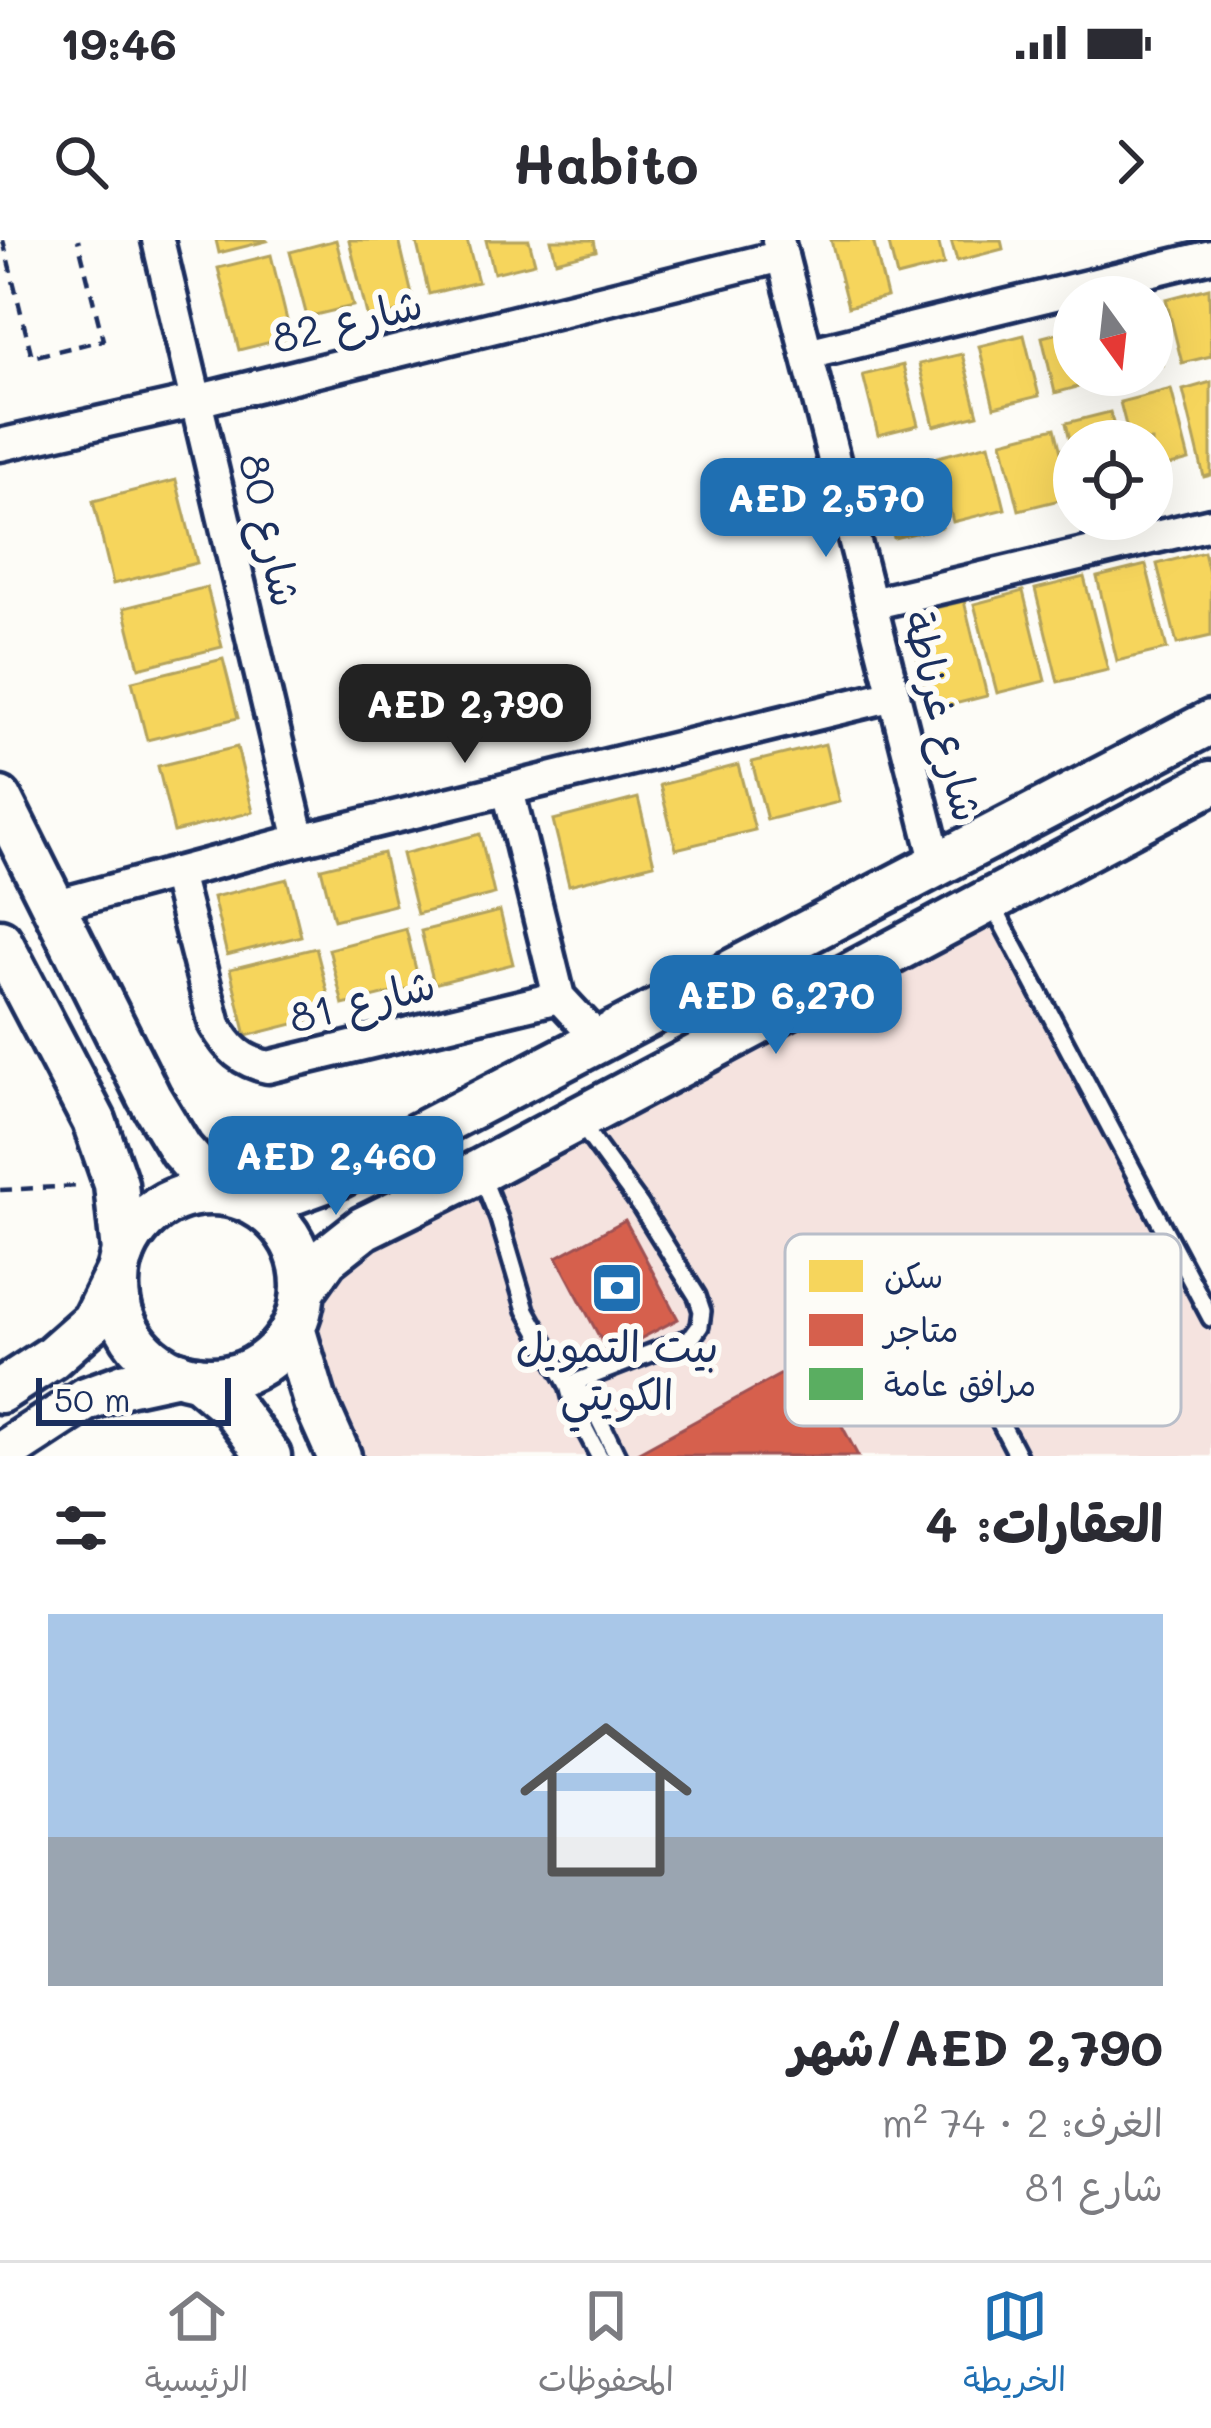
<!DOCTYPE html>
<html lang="ar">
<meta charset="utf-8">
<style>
body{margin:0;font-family:Mali,"Playpen Sans Arabic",sans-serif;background:#f7f7f7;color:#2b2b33;direction:rtl;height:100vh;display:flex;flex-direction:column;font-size:45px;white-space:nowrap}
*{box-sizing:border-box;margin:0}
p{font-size:39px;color:#7c7c81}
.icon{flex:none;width:66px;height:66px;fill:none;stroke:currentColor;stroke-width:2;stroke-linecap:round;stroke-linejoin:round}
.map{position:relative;height:1216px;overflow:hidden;direction:ltr}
.panel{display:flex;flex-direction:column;background:#fff;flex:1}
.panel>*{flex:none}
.needle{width:78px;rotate:165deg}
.fabs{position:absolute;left:1053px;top:36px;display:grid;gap:24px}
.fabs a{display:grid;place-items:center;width:120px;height:120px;border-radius:50%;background:#fff;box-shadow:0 12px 48px #0002;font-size:60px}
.scale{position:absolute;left:36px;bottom:30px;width:195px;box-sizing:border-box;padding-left:12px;border:6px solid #1b2f5e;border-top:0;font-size:33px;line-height:42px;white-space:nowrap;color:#1b2f5e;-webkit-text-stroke:9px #fdfcf7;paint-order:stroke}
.price{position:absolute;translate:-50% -102px;padding:0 27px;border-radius:24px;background:#1f6fb2;color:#fff;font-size:39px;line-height:78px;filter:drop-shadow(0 3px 6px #0008)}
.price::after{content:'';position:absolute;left:50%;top:72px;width:36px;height:27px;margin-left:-18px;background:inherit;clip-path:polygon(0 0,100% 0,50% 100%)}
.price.on{background:#222;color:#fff}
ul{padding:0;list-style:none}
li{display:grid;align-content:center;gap:24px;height:636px;padding:0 48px}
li+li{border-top:3px solid #e1e1e2}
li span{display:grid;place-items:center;height:372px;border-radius:0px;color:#555}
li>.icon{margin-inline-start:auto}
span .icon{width:216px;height:216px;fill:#fffc;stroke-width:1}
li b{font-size:51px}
h2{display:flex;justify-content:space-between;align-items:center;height:144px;padding:0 48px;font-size:51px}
.status{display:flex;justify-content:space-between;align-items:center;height:84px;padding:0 60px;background:#fff;direction:ltr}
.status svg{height:33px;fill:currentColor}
header{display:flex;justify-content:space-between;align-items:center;height:156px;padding:0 48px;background:#fff;font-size:54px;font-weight:700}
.tab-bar{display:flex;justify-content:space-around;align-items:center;height:168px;border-top:3px solid #e1e1e2;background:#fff;font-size:33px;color:#7c7c81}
.tab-bar a{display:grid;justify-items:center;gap:6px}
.tab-bar .on{color:#1f6fb2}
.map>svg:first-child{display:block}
.built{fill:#f5e3df}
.homes{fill:#f6d55c;stroke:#b4a35d;stroke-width:3}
.shops{fill:#d6604d;stroke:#9e5152;stroke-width:3}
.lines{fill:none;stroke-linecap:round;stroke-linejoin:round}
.lane-casing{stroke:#1b2f5e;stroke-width:24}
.street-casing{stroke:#1b2f5e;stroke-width:39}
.secondary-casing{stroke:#1b2f5e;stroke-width:51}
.path{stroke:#1b2f5e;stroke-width:4.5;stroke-dasharray:12 9;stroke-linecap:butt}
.lane{stroke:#fdfcf7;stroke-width:15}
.street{stroke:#fdfcf7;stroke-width:30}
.secondary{stroke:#fdfcf7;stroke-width:42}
.labels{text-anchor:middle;stroke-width:12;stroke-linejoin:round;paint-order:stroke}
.street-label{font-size:42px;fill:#1b2f5e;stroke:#fdfcf7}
.poi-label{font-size:42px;fill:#1b2f5e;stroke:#fdfcf7}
.key{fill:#fdfcf7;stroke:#b9bec9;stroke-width:3}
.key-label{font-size:33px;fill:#1b2f5e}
</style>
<div class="status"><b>19:46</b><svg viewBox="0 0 49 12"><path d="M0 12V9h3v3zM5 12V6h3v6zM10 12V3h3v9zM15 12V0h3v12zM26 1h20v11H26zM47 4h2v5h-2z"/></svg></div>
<header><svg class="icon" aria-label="forward" viewBox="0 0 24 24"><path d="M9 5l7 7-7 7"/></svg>Habito<svg class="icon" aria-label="search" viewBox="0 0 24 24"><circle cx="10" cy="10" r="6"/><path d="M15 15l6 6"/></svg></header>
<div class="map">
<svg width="1211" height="1216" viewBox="0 0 1211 1216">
<rect width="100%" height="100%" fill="#fdfcf7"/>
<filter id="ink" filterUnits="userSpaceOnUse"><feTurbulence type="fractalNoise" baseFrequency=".00833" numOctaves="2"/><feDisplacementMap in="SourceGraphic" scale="24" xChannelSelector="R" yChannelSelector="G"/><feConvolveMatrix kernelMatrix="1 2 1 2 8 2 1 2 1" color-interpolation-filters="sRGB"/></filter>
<g filter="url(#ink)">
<polygon class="built" points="990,661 1211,1078 1211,1216 339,1216 300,1070 326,1018"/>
<g class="homes">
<polygon points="216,0 266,0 267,1 219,13"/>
<polygon points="336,0 353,66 307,77 290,12"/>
<polygon points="349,0 399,0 415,68 368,79"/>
<polygon points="416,0 467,0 478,42 429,54"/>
<polygon points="486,0 529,0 535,23 494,33"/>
<polygon points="551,0 594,0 596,11 556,21"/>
<polygon points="831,0 873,0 887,57 848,67"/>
<polygon points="888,0 938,0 944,25 897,37"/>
<polygon points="951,0 1001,0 1003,9 957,21"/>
<polygon points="271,15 291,97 239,110 218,28"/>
<polygon points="1209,48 1211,116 1182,123 1166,59"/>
<polygon points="1152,79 1163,125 1152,128"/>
<polygon points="1074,89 1074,135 1099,135 1100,141 1055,153 1042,97"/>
<polygon points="1024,95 1039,156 994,167 979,106"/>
<polygon points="962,114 978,175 934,186 919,124"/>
<polygon points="903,125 918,185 878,195 863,135"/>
<polygon points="1211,142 1211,235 1204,237 1183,150"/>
<polygon points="1171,149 1189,220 1152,230 1152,201 1130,201 1120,162"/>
<polygon points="1110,172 1118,201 1074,201 1074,217 1066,183"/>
<polygon points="1055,188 1072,257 1019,270 1002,201"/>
<polygon points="989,204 1005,269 953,282 937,217"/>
<polygon points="925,219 942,287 894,298 878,231"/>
<polygon points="176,240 197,323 113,344 93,261"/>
<polygon points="1204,312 1211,342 1211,396 1177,404 1157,324"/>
<polygon points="1146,325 1167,409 1117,421 1097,337"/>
<polygon points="1084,337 1108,430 1058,442 1035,349"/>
<polygon points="207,347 222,407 139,428 124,368"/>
<polygon points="1023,351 1045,441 997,453 974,364"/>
<polygon points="964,361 987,456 930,470 907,375"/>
<polygon points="223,419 238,478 147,500 132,441"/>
<polygon points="825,504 839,562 767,580 752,522"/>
<polygon points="237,507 253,572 174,592 158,526"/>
<polygon points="738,525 755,590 676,609 660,545"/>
<polygon points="638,558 654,624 569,645 553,580"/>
<polygon points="480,594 494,654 417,674 402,614"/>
<polygon points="383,613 395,665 334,680 321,628"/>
<polygon points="287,639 301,696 227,715 213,657"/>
<polygon points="500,671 513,724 434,744 421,691"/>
<polygon points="406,689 420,746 343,765 329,709"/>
<polygon points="316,708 333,774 246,796 230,729"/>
</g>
<g class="shops">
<polygon points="625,980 678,1079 609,1115 557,1017"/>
<polygon points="807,1120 858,1216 637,1216 635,1214"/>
</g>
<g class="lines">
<g class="lane-casing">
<g id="lane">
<polyline points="992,664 1211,1078"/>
<polyline points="480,932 499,979 526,1070 568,1145 574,1168 599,1216"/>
<polyline points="568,1145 692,1097 700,1086 702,1071 697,1056 640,965 580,883"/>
<polyline points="568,1145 584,1154 590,1161 617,1216"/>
<polyline points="995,1172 1018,1216"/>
</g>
</g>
<g class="street-casing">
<g id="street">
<polyline points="158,0 300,600"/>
<polyline points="778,0 937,624"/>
<polyline points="807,114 1211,16"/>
<polyline points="0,205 196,161 782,16"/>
<polyline points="871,364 1211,284"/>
<polyline points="508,550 559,757 600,801"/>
<path d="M176 633 215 785C229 809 241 821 268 827L559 757"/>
<polyline points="53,666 300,600 894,455"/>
</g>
</g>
<g class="secondary-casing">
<g id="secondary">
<polyline points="0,559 149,857 181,910 219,953"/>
<polyline points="0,701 94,881 116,944 123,1012"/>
<circle cx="210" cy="1046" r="93"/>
<polyline points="240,957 292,953 341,935 1211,482"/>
<polyline points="304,1049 326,1018 364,988 480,931 1211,543"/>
<polyline points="293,1088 315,1162 339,1216"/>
<polyline points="197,1138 233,1168 269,1216"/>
<polyline points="0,1151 51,1118 93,1081 117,1033"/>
<polyline points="0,1215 86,1159 127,1144 178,1133"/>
</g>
</g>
<g class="path">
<polyline points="3,0 32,117 103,100 78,0"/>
<polyline points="0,950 78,946"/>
</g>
<use href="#lane" class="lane"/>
<use href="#street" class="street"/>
<use href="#secondary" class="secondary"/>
</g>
</g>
<defs>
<g id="bank-square" transform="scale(2.7)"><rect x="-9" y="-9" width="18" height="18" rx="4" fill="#1f6fb2" stroke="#fdfcf7"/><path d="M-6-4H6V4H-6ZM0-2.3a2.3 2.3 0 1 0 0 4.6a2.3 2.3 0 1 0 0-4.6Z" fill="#fff"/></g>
</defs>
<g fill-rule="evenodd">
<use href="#bank-square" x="617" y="1048"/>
</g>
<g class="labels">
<g class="street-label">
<text transform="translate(347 81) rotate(-14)" y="15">شارع 82</text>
<text transform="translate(270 290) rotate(77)" y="15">شارع 80</text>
<text transform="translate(943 476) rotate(76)" y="15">شارع غرناطة</text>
<text transform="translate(362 761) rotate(-14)" y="15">شارع 81</text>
</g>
<g class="poi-label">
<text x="617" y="1122">بيت التمويل<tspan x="617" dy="48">الكويتي</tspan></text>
</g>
</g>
<rect x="785" y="994" width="396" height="192" rx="18" class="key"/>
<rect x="809" y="1020" width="54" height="32" fill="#f6d55c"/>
<rect x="809" y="1074" width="54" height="32" fill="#d6604d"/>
<rect x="809" y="1128" width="54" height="32" fill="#5aae61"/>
<g class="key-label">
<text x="884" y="1048">سكن</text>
<text x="884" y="1102">متاجر</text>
<text x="884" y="1156">مرافق عامة</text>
</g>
</svg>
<div class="fabs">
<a><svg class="needle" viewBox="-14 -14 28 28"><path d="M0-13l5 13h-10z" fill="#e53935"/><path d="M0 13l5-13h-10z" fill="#7c7c81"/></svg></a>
<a><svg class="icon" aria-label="locate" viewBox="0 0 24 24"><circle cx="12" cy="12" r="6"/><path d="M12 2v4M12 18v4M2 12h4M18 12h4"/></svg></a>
</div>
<div class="scale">50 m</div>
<b class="price" style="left:826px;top:320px">AED 2,570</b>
<b class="price on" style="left:465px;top:526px">AED 2,790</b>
<b class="price" style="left:776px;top:817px">AED 6,270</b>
<b class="price" style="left:336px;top:978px">AED 2,460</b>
</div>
<section class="panel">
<h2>العقارات: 4<svg class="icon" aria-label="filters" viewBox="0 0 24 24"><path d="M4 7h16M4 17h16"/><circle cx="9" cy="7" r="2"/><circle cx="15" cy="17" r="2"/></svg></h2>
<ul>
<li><span style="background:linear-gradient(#a9c7e8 60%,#9aa5b1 0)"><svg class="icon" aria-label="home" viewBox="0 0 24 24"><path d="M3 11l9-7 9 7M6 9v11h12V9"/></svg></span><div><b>AED 2,790/شهر</b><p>الغرف: 2 · 74 m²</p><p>شارع 81</p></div></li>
</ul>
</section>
<nav class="tab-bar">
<a class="on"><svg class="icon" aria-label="map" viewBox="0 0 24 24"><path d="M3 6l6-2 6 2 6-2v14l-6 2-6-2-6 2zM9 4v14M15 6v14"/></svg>الخريطة</a>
<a><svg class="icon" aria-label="saved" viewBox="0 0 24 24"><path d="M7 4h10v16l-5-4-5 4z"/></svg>المحفوظات</a>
<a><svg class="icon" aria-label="home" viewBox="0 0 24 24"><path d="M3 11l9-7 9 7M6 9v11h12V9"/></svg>الرئيسية</a>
</nav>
